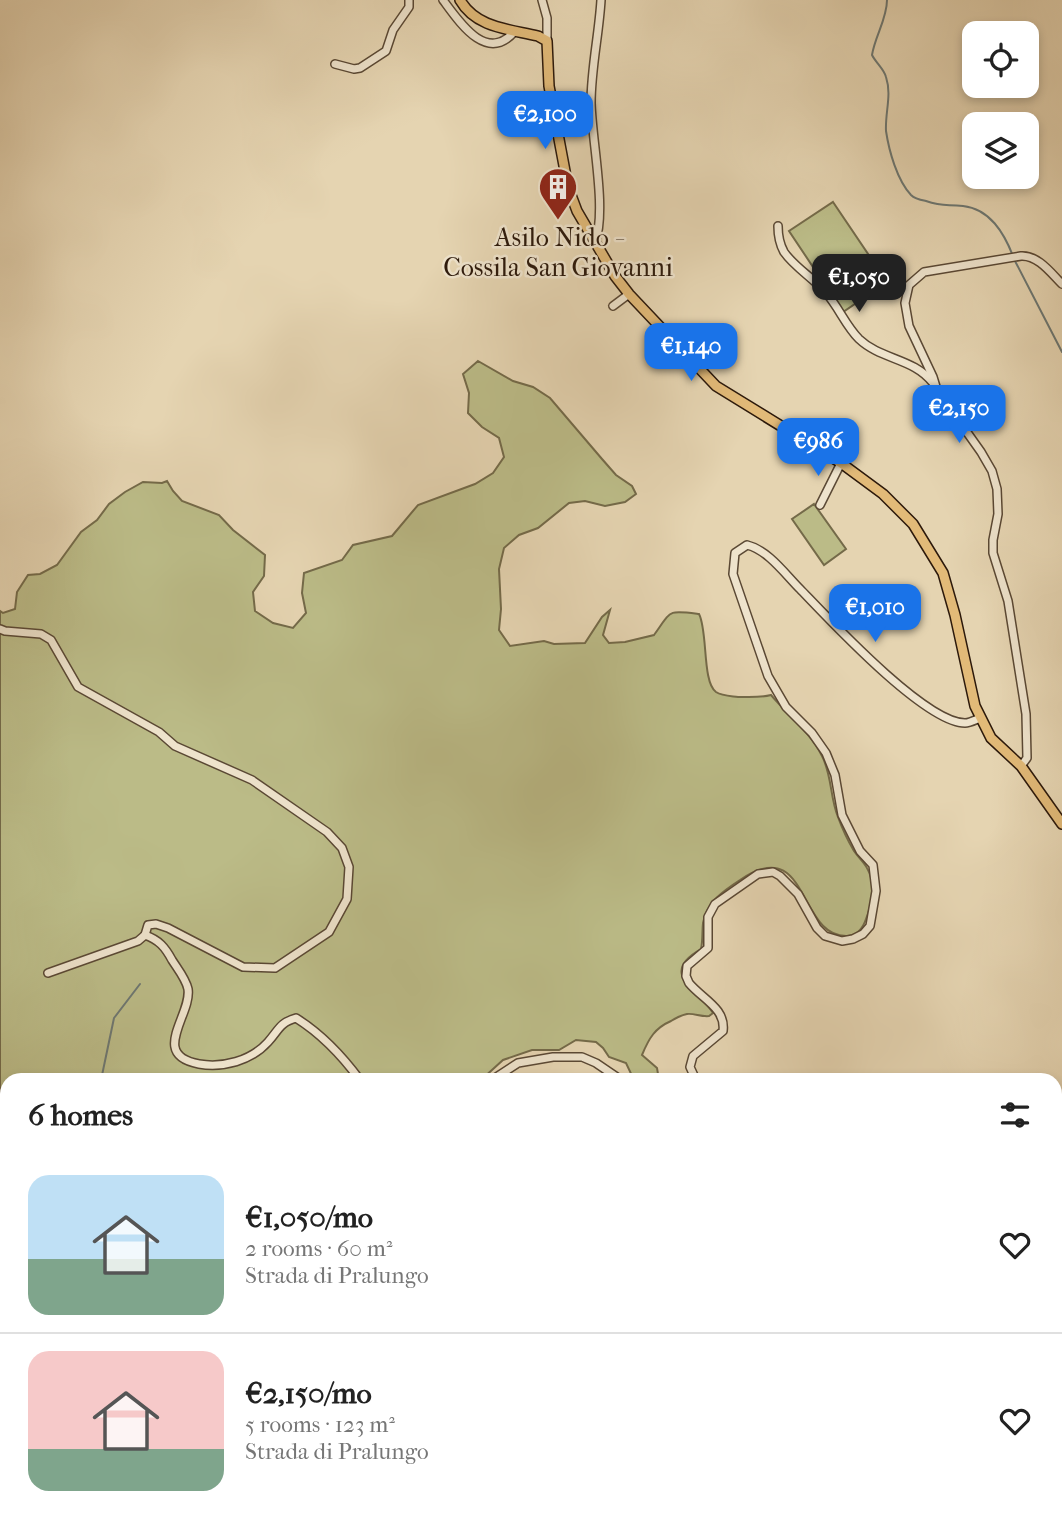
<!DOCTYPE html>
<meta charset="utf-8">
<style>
body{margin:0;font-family:"IM FELL French Canon",serif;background:#f6f6f6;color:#222;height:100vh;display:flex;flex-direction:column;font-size:26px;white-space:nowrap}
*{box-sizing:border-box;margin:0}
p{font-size:23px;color:#767676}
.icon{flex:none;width:38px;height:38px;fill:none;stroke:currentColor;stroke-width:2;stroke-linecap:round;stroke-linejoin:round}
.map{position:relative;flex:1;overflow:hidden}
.drawer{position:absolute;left:0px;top:1073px;width:1062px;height:450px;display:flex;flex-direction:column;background:#fff;border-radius:21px 21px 0 0;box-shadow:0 4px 10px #0003}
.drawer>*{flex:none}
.tools{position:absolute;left:962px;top:21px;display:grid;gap:14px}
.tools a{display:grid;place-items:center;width:77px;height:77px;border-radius:14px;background:#fff;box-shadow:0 4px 10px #0003;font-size:35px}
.price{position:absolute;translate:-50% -60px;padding:0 16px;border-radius:14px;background:#1a73e8;color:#fff;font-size:23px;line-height:46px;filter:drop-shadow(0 2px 4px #0008)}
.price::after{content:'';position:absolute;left:50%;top:42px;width:21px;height:16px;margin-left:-10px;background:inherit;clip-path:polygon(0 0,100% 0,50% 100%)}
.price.on{background:#222;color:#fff}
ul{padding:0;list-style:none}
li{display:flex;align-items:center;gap:21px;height:175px;padding:0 28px}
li+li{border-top:2px solid #e0e0e0}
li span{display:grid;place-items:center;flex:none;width:196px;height:140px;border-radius:21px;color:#555}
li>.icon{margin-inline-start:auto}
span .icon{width:84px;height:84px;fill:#fffc;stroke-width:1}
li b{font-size:30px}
h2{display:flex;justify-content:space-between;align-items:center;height:84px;padding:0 28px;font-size:30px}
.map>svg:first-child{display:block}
.green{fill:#bbbb87;stroke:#746a49;stroke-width:2}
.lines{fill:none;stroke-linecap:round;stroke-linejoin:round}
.stream{stroke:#6d7772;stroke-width:2}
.minor-casing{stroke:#5a4834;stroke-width:10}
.major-casing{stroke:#2c190b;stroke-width:12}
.minor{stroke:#eee3cc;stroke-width:7}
.major{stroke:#e2ba78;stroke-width:9}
.labels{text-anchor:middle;stroke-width:5;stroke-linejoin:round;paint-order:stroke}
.poi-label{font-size:26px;fill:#2c190b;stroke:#eee3cc}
</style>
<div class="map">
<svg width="1062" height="1522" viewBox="0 0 1062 1522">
<rect width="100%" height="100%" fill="#e5d4b1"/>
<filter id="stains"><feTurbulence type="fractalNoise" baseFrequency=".00286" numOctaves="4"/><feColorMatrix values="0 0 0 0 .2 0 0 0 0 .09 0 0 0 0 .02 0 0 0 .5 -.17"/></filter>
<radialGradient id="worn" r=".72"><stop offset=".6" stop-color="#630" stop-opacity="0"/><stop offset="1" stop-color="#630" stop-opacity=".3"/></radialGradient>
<g class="green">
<polygon points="833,202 887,282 843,312 789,231"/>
<path d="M478 361 513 381 533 387 550 398 602 459 616 475 632 486 636 494 625 502 605 506 585 501 569 503 538 528 519 535 504 548 499 569 501 609 499 630 510 646 544 641 554 644 585 643 602 617 610 610 603 635 609 643 625 642 654 635C672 610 667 610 699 614 708 631 702 682 716 692 722 696 731 696 738 697 749 697 760 698 771 695 787 714 811 733 822 756 832 775 830 798 838 817 842 828 848 841 854 851 858 857 864 862 867 868 876 883 872 904 866 919 863 928 858 935 848 936 797 939 810 832 740 880 723 891 707 902 703 923 702 932 703 940 701 949 657 974 699 990 713 1013L709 1016C701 1017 694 1013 687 1014 681 1015 676 1018 671 1021 655 1028 649 1038 642 1055L657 1068 659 1080H634L626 1063 609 1057 603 1048 596 1042 576 1040 559 1050H532L503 1060 481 1080H7V1209L0 1215V611L3 613 15 609 17 592 28 575 40 574 57 565 81 532 97 520 109 504 125 492 143 482 162 483 167 481 173 491 182 501 219 515 233 530 265 555 264 576 253 592 255 611 273 623 293 628 306 613 302 593 304 573 342 560 353 545 392 536 418 505 475 484 493 473 504 457 499 438 482 427 468 413 469 393 463 374Z"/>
<polygon points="814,504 846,549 824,565 792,519"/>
<polygon points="0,1354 7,1359 7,1395 0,1397"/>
</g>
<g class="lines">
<g class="stream">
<path d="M887 0C887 19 875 36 872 55 876 63 884 69 886 77 892 95 885 112 886 131 889 151 897 180 911 195 915 199 921 200 926 201 943 207 947 204 963 206 990 209 1004 233 1013 256"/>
<polyline points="1015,261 1062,352"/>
<polyline points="101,1080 114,1018 140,984"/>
<polyline points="1055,1124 1062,1125"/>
<polyline points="168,1516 169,1522"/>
<polyline points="753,1522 760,1516"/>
</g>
<g class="minor-casing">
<g id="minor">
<path d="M443 0C460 23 487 64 515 31"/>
<polyline points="542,0 547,18 547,41"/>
<polyline points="335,64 354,69 360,68 386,51 393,30 409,7 409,0"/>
<path d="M778 226C778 235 779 243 784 252 795 268 815 279 827 294 839 308 846 326 859 339 881 360 914 358 933 383"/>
<path d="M595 243C607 210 592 142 591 103 591 69 599 34 601 0"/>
<polyline points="613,306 629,294"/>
<polyline points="820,505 841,463"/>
<polyline points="0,629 5,631 41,634 51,640 78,687 159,732 175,746 252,780 327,832 342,848 349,867 347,899 329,932 275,968 243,967 168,928 156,924 148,925 145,935"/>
<path d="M1021 766 1027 758 1026 714 1008 601 993 553V540L998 514 997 489 992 471 981 452 937 390 933 377 909 326 905 303 909 285 924 272 1021 256C1038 255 1051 273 1062 284"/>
<path d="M48 973 138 941 145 935C159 940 165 947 172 960 177 968 186 979 188 989 192 1015 149 1055 199 1064 223 1068 251 1061 268 1042 279 1030 279 1023 296 1018 320 1033 343 1057 360 1080"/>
<polyline points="492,1080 518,1063 553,1057 582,1057 596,1063 621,1080"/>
<path d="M696 1080 690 1067 693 1056 723 1031C726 1008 702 999 689 983L686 976 687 966 708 948V917L715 904 758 874 773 872 780 876 798 894 817 928 825 936 842 941 853 939 863 934 870 926 876 891 873 865 860 851 842 815 835 775 826 753 812 733 786 707 768 676 733 574 735 553 747 545C768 550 785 574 800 589 829 619 925 723 965 723 970 723 975 720 980 718"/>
<polyline points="0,1432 7,1428"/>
<polyline points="332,1516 336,1522"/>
<polyline points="910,1516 915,1522"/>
<polyline points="1046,1516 1049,1522"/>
<polyline points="820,1522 828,1516"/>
<polyline points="934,1522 944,1516"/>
</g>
</g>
<g class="major-casing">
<path id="major" d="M460 0C476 28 509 29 538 36L547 41 549 86 568 187 577 211 615 276 629 294 716 386 841 463 883 494 913 524 943 573 955 615 975 706 991 738 1021 766 1062 824"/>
</g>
<use href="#minor" class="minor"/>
<use href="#major" class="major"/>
</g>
<defs>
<g id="building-pin" transform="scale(2.0125)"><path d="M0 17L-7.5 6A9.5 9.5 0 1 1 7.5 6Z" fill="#8f2418" stroke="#eee3cc"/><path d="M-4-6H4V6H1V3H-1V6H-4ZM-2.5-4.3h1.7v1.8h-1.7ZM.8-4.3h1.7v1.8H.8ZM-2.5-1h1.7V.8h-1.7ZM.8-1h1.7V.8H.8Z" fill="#fff"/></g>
</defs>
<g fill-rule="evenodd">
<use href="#building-pin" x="558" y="187"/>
</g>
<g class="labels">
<g class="poi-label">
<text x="558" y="246">Asilo Nido -<tspan x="558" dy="30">Cossila San Giovanni</tspan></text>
</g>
</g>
<rect width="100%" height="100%" filter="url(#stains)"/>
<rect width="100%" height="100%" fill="url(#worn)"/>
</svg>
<div class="tools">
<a><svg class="icon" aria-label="locate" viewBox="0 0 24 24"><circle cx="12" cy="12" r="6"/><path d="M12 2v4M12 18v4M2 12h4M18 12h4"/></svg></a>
<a><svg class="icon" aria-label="layers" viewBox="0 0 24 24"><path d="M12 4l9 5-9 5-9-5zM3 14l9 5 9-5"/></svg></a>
</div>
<b class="price" style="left:545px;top:151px">€2,100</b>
<b class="price on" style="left:859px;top:314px">€1,050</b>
<b class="price" style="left:691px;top:383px">€1,140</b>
<b class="price" style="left:959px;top:445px">€2,150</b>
<b class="price" style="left:818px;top:478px">€986</b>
<b class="price" style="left:875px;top:644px">€1,010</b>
<section class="drawer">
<h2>6 homes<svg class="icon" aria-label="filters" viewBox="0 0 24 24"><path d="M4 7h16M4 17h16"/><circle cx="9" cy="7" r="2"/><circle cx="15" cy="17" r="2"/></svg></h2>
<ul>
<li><span style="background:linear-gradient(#bfe0f5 60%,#7fa58c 0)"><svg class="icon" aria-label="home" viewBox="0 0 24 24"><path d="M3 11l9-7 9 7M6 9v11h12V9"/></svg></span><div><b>€1,050/mo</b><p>2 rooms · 60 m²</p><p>Strada di Pralungo</p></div><svg class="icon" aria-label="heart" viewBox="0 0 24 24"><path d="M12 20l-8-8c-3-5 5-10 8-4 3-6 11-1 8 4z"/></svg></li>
<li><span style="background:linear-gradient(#f6c9c9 70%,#7fa58c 0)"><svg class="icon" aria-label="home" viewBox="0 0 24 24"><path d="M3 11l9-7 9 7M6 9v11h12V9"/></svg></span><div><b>€2,150/mo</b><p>5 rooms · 123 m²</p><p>Strada di Pralungo</p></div><svg class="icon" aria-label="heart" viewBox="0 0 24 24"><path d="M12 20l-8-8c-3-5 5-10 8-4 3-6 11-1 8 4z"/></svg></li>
</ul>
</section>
</div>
